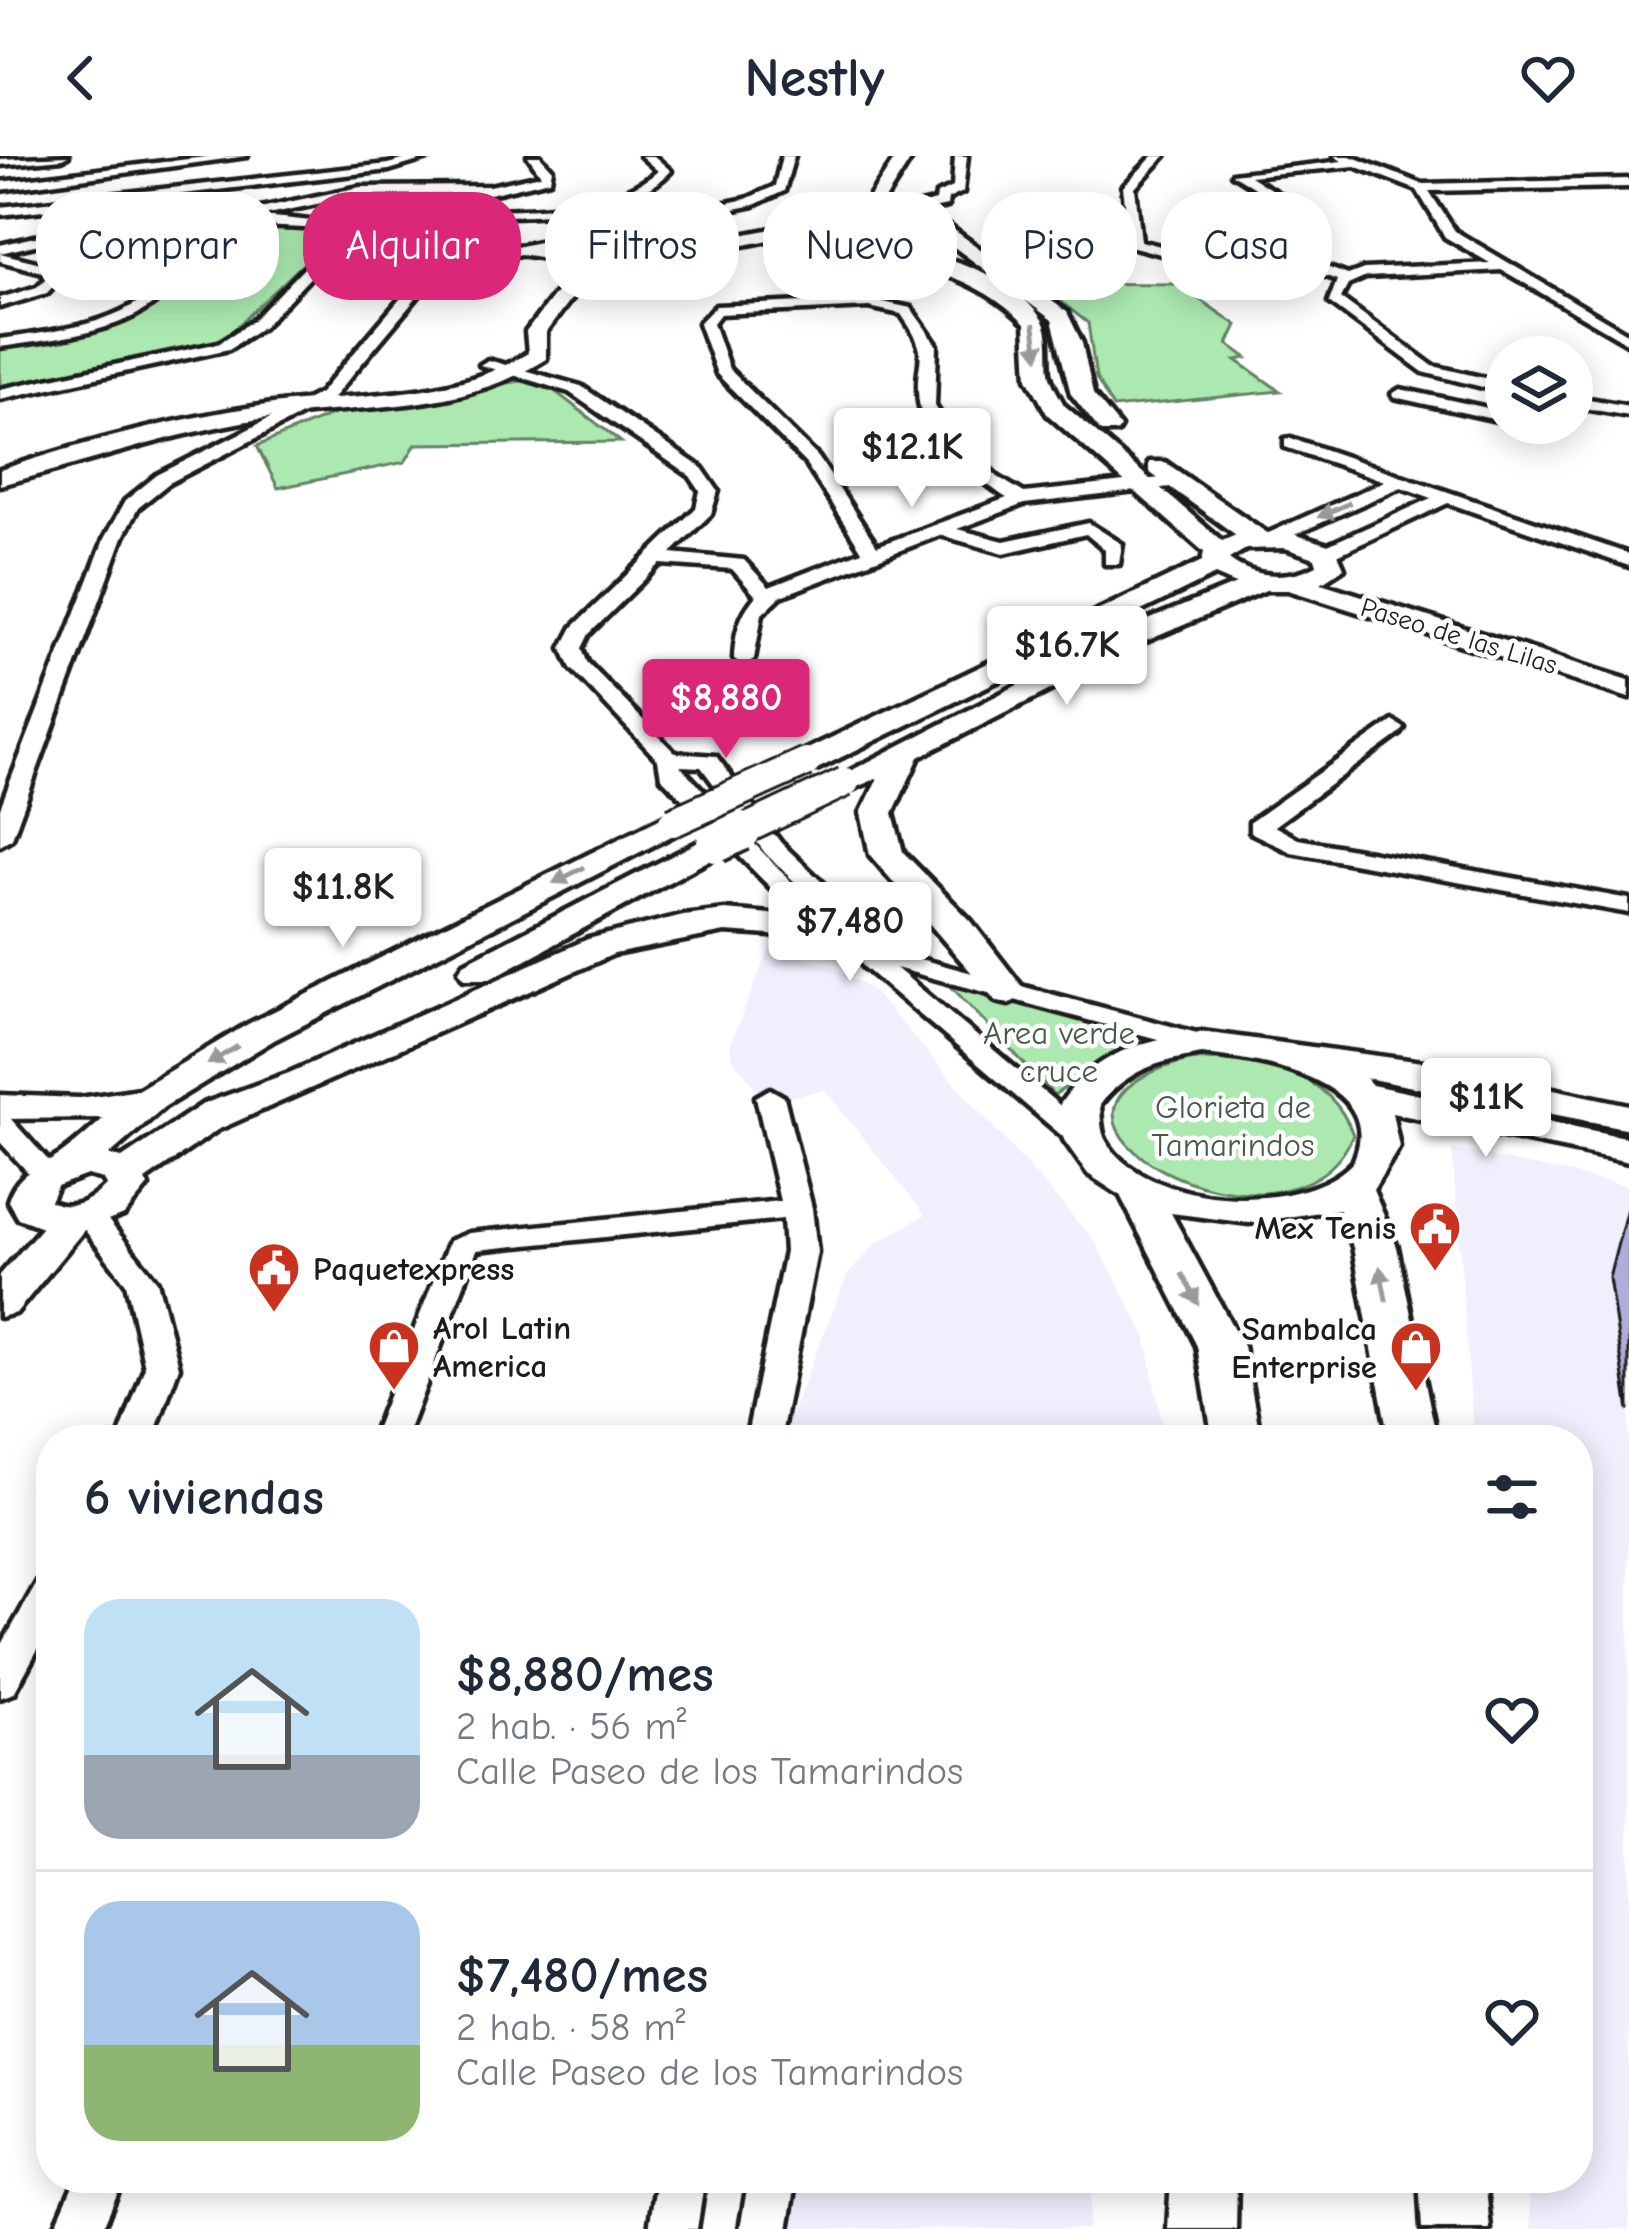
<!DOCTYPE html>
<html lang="es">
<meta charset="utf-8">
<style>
body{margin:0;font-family:"Comic Neue",sans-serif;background:#f6f6f7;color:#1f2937;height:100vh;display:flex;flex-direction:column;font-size:45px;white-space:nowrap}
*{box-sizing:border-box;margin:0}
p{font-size:39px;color:#747a83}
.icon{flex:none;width:66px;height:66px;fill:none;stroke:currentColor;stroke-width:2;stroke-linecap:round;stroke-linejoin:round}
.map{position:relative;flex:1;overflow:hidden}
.panel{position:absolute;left:36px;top:1269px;width:1557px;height:768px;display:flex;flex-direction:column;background:#fff;border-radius:48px;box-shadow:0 6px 30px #0003}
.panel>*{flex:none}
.top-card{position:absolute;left:36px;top:36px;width:1557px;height:108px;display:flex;gap:24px}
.controls{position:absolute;left:1485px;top:180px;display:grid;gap:24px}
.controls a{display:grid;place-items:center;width:108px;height:108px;border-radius:50%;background:#fff;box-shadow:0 6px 30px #0003;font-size:60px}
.price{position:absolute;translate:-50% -102px;padding:0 27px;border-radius:12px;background:#fff;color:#222;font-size:39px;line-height:78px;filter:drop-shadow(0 3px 6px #0008)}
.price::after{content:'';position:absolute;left:50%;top:72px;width:36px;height:27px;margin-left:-18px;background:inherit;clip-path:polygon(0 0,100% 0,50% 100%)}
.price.on{background:#db2777;color:#fff}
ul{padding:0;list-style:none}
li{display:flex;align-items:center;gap:36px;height:300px;padding:0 48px}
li+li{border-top:3px solid #e0e1e3}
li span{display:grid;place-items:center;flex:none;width:336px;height:240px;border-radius:36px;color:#555}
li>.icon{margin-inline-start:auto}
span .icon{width:144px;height:144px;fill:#fffc;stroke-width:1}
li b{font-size:51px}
h2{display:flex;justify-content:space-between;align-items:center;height:144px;padding:0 48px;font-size:51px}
.pill{padding:0 42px;border-radius:48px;background:#fff;box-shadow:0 6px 30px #0003;font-size:42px;line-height:108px}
.pill.on{background:#db2777;color:#fff}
header{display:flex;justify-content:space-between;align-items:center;height:156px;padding:0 48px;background:#fff;font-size:54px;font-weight:600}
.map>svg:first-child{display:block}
.built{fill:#f0effe}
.green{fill:#ace9b0;stroke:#648266;stroke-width:3}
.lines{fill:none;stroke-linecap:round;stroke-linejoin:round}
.street-casing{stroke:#1c1c1c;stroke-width:9}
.secondary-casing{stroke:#1c1c1c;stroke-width:9}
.street{fill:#fff;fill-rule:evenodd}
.secondary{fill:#fff;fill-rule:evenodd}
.secondary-bridge-far1-casing{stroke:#1c1c1c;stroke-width:34;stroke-linecap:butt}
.secondary-bridge-casing{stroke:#1c1c1c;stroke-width:45;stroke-linecap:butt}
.secondary-bridge-far1{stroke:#fff;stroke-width:28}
.secondary-bridge{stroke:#fff;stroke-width:38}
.wall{fill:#b0add9;stroke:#1c1c1c;stroke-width:3}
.oneway{fill:#999}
.labels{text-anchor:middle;stroke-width:9;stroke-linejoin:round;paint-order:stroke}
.far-street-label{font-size:27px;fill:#1c1c1c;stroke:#fff}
.park-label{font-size:33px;fill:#475a48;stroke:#fff}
.poi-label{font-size:33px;font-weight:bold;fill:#1c1c1c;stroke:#fff;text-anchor:end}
</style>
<header><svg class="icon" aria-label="back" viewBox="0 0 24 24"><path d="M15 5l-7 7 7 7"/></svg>Nestly<svg class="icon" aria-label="heart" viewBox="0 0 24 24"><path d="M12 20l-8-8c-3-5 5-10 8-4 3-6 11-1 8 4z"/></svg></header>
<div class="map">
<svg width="1629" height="2073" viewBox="0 0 1629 2073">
<rect width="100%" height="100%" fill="#fff"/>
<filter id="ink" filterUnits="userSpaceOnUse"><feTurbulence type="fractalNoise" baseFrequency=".00833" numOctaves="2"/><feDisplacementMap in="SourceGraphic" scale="24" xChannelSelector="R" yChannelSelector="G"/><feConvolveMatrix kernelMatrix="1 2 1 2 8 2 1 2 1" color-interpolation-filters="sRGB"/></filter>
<g filter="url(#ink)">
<g class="built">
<polygon points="770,792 830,809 873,835 1096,1087 1145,1178 1165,1284 781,1284 847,1120 876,1087 925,1059 825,934 767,946 731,901 730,887"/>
<polygon points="1452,993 1629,1030 1629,2073 1531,2073 1528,2022 1578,2022 1578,1284 1474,1284"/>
<polygon points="768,2022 1093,2022 1088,2073 770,2073"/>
</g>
<g class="green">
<path d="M889 56 921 66 919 73C885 96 832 88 794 79Z"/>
<path d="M254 70 345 74 359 80 301 110 222 185 0 233V189C44 184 133 170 164 138 182 120 196 97 212 77Z"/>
<polygon points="1037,127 1177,128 1237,169 1228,188 1247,202 1236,204 1280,235 1113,252 1096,222 1088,167"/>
<polygon points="528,224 543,226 621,286 416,288 405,306 278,332 257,290 357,248"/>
<polygon points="944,823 1140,882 1054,939"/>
<path d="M1193 903C1257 903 1329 911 1353 979 1292 1125 967 956 1193 903Z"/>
</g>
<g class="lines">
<g class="street-casing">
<g id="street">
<polygon points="68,0 62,3 0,9 0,3"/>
<polygon points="213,0 247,0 0,34 0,26"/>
<polygon points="416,0 435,0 389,14 0,59 0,51 388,8"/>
<path d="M528 0H540L552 13 550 24 490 38 360 39 259 60C298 62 341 71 380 69 400 68 422 58 443 56 510 50 604 62 658 15L641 0H654L671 15C608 80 481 47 400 72L520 90 746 43 775 30 782 0H794L784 35 754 49 540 94 614 107V113L520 98 434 121 332 243 169 327 138 352 123 381 12 682 0 689V652L105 381 125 345 157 319 320 237 424 115 501 95 384 78 321 110 264 170 229 193 0 243V233L219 187 254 164 311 105 366 75 221 68C202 92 183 119 161 141 125 177 48 184 0 191V183C48 176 107 171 146 140 170 121 189 90 209 67L109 72 0 97V89L109 64 227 59 360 31 490 30 541 19Z"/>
<polygon points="955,0 967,0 963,36 948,43 947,50 901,60 901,54 936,45 937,38 953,31"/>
<path d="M1153 0H1165L1135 32 1141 85 1168 92 1279 95 1285 92 1278 47 1232 18 1342 5 1334 0H1350L1422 28 1629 23V31L1429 35 1455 75 1629 178V188L1502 114 1366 121 1348 129 1341 142 1433 210 1506 227V237L1423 216 1329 146 1337 124 1280 103 1168 100 1130 90 1123 31ZM1355 10 1417 34 1445 81 1490 107 1364 113 1348 119 1292 98 1299 93 1290 45 1250 20Z"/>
<polygon points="0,97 53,110 59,124 47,137 0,151 0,142 37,131 45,123 42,116 0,105"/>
<path d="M869 143 911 152 937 189 935 250 954 279 998 321 1024 337 1179 320 1188 325 1179 330 1024 348 957 373 1004 385 1089 367 1122 388 1119 408H1105V394L1086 378 1004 397 940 379 781 440 762 458 754 503 744 509 734 503C735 478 739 459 756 440L732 413 660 408 589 478 582 492 587 506 675 597 716 600 781 687 886 787 905 799 1212 881 1216 887 1212 893 1202 895 896 812 1094 978 1099 984 1094 990H1074L864 811 860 806 870 799 765 697 701 611 680 610 794 729 791 734H773L661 621 658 604 571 512 562 492 573 471 696 352 700 335 690 320 569 236 480 209 488 204 581 230 702 312 718 335 711 358 671 397 744 404 769 431 862 395 806 308 717 218 699 167 716 150ZM869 151 901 158C935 207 913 198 919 246 923 278 981 326 1007 342L877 390 818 301 729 213 713 167 720 158Z"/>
<polygon points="1400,233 1506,256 1506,266 1394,241 1392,238"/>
<polygon points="1572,240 1629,250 1629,260 1572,250"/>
<polygon points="1291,282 1629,398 1629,410 1448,347 1333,401 1319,401 1319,393 1432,342 1401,331 1276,387 1264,387 1264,379 1385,325 1285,291 1285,283"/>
<polygon points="1393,565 1404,572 1401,577 1274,670 1298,683 1629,743 1629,757 1291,696 1250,676 1250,666"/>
<polygon points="770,933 784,941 812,1052 817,1096 780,1284 746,1284 785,1096 783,1063 477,1094 405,1284 371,1284 449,1085 469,1077 780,1045 756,941"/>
<polygon points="0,959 10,962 56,1013 61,1019 56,1025 36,1025 0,986"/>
<polygon points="88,1050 99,1053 157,1125 179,1211 152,1284 118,1284 145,1211 126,1127 73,1059"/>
<polygon points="51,1421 51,1469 14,1537 0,1542 0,1492 38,1425"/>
<polygon points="76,2022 124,2022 102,2073 54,2073"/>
<polygon points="657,2022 705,2022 697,2073 649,2073"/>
<polygon points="749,2022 797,2022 788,2073 740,2073"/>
</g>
</g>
<g class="secondary-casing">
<g id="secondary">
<path d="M897 0H913L883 47 950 71 1067 156 1082 187 1093 238 1120 271 1117 276H1101L1071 238 1052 164 938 79 876 56 854 67 614 115 580 131 546 176V203C458 259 359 247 260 263 171 277 87 307 0 329V314C85 286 172 263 260 250 352 235 446 247 528 197L526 176 566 123 602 106 849 58 866 47Z"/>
<path d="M801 80C877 87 991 94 1041 162 1051 175 1047 200 1049 216 1051 228 1059 239 1064 249L1222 385 1236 379 1149 316V306H1165L1267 377 1287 376 1335 391 1344 412 1321 427 1629 524V542L1288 434H1266L1146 485 919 601 893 657 903 696 971 765 1027 837 1009 848 996 845 870 699 861 657 878 622 845 636 829 626 1126 473 1236 428 1215 419 817 613H795L790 606 795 599 1202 405 1204 396 1047 258 1028 222 1025 168C960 103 879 106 795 89V81ZM1285 392 1315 402 1317 409C1289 424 1253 422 1229 403L1246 393Z"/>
<path d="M673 656 689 666 685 673 274 884 164 951 109 999 122 1002 203 948 289 917 588 783 683 759 725 754 770 758 855 779 860 787 855 795 842 798 770 779 725 776 614 798 217 974 145 1024 148 1030 124 1059 85 1073 16 1157 0 1161V1119L42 1071 18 1062 8 1045C19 1011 42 1013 65 995 79 985 91 973 104 962L0 963V939L80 942 139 933 248 868ZM87 1019 103 1023 106 1030C90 1045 72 1056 50 1045L57 1030Z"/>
<polygon points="716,677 733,687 728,694 490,823 464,823 459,815 464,807"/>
<path d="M1202 876 1430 907 1629 949V973L1366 922 1372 929 1629 982V1006L1392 957 1399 991 1373 1034 1397 1091 1437 1284H1389L1353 1091 1339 1053 1249 1067 1171 1057 1243 1190 1261 1284H1213L1197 1190 1120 1039 1088 1018 1064 984 1060 948C1096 896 1141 884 1202 876ZM1202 898C1255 903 1391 922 1353 1006 1303 1061 1144 1052 1106 985 1100 975 1101 961 1100 949 1127 913 1160 905 1202 898Z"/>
<polygon points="1171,2022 1237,2022 1236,2073 1168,2073"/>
<polygon points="1419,2022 1485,2022 1490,2073 1422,2073"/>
</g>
</g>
<use href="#street" class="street"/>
<use href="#secondary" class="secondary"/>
<g class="secondary-bridge-far1-casing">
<g id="secondary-bridge-far1">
<polyline points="673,666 806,606"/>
<polyline points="735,678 845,626"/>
</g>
</g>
<g class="secondary-bridge-casing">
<polyline id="secondary-bridge" points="716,687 741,675"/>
</g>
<use href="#secondary-bridge-far1" class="secondary-bridge-far1"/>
<use href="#secondary-bridge" class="secondary-bridge"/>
</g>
<polygon class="wall" points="1629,1044 1629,1255 1609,1122"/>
<defs><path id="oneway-solid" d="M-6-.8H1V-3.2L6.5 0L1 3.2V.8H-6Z" transform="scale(3)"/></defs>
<g class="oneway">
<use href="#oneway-solid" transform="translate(1036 185) rotate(82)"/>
<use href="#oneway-solid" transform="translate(1334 354) rotate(156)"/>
<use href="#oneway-solid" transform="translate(569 719) rotate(153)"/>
<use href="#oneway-solid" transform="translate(223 899) rotate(149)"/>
<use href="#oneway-solid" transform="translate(1383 1128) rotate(-101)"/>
<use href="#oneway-solid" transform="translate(1190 1133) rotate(62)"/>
</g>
</g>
<defs>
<g id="civic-pin" transform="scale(2.7)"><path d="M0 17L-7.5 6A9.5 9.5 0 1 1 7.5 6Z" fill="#c8321e" stroke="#fff"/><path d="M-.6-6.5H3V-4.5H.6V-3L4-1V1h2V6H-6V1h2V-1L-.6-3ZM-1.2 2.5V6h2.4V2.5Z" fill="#fff"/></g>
<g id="shop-pin" transform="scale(2.7)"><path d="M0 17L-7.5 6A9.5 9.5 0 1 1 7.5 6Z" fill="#c8321e" stroke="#fff"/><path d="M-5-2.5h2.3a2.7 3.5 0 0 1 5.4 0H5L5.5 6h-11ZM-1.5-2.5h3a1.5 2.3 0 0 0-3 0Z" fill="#fff"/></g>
</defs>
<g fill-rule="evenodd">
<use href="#civic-pin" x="1435" y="1071"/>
<use href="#civic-pin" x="274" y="1112"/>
<use href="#shop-pin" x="394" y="1190"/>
<use href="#shop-pin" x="1416" y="1191"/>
</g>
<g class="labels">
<g class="far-street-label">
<text transform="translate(1459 480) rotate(17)" y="9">Paseo de las Lilas</text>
</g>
<g class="park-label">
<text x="1059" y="888">Area verde<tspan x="1059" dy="38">cruce</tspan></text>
<text x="1233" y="962">Glorieta de<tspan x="1233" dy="38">Tamarindos</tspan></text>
</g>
<g class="poi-label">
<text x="1396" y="1083">Mex Tenis</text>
<text x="313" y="1124" text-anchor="start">Paquetexpress</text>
<text x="433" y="1183" text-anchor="start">Arol Latin<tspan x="433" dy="38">America</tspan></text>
<text x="1377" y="1184">Sambalca<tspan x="1377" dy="38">Enterprise</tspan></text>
</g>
</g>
</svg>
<div class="controls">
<a><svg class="icon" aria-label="layers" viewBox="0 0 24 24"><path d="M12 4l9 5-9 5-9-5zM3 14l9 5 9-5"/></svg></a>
</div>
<b class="price" style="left:912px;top:354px">$12.1K</b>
<b class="price" style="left:1067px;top:552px">$16.7K</b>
<b class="price on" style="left:726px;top:605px">$8,880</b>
<b class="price" style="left:343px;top:794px">$11.8K</b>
<b class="price" style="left:850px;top:828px">$7,480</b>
<b class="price" style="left:1486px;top:1004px">$11K</b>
<div class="top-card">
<a class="pill">Comprar</a>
<a class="pill on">Alquilar</a>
<a class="pill">Filtros</a>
<a class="pill">Nuevo</a>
<a class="pill">Piso</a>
<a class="pill">Casa</a>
</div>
<section class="panel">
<h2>6 viviendas<svg class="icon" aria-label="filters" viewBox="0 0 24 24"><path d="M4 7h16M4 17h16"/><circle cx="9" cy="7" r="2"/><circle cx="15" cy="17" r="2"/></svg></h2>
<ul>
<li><span style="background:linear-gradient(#bfe0f5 65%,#9aa5b1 0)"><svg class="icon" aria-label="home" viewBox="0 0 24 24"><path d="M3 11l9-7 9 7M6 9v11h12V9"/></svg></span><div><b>$8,880/mes</b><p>2 hab. · 56 m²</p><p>Calle Paseo de los Tamarindos</p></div><svg class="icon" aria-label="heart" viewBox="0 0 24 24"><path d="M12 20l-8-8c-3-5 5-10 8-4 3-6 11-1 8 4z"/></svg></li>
<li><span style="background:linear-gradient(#a9c7e8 60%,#8fb573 0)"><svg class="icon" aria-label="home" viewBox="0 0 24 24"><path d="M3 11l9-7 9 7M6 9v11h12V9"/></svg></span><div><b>$7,480/mes</b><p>2 hab. · 58 m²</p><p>Calle Paseo de los Tamarindos</p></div><svg class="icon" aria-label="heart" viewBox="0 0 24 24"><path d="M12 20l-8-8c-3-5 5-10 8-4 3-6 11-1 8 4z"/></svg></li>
</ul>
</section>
</div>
